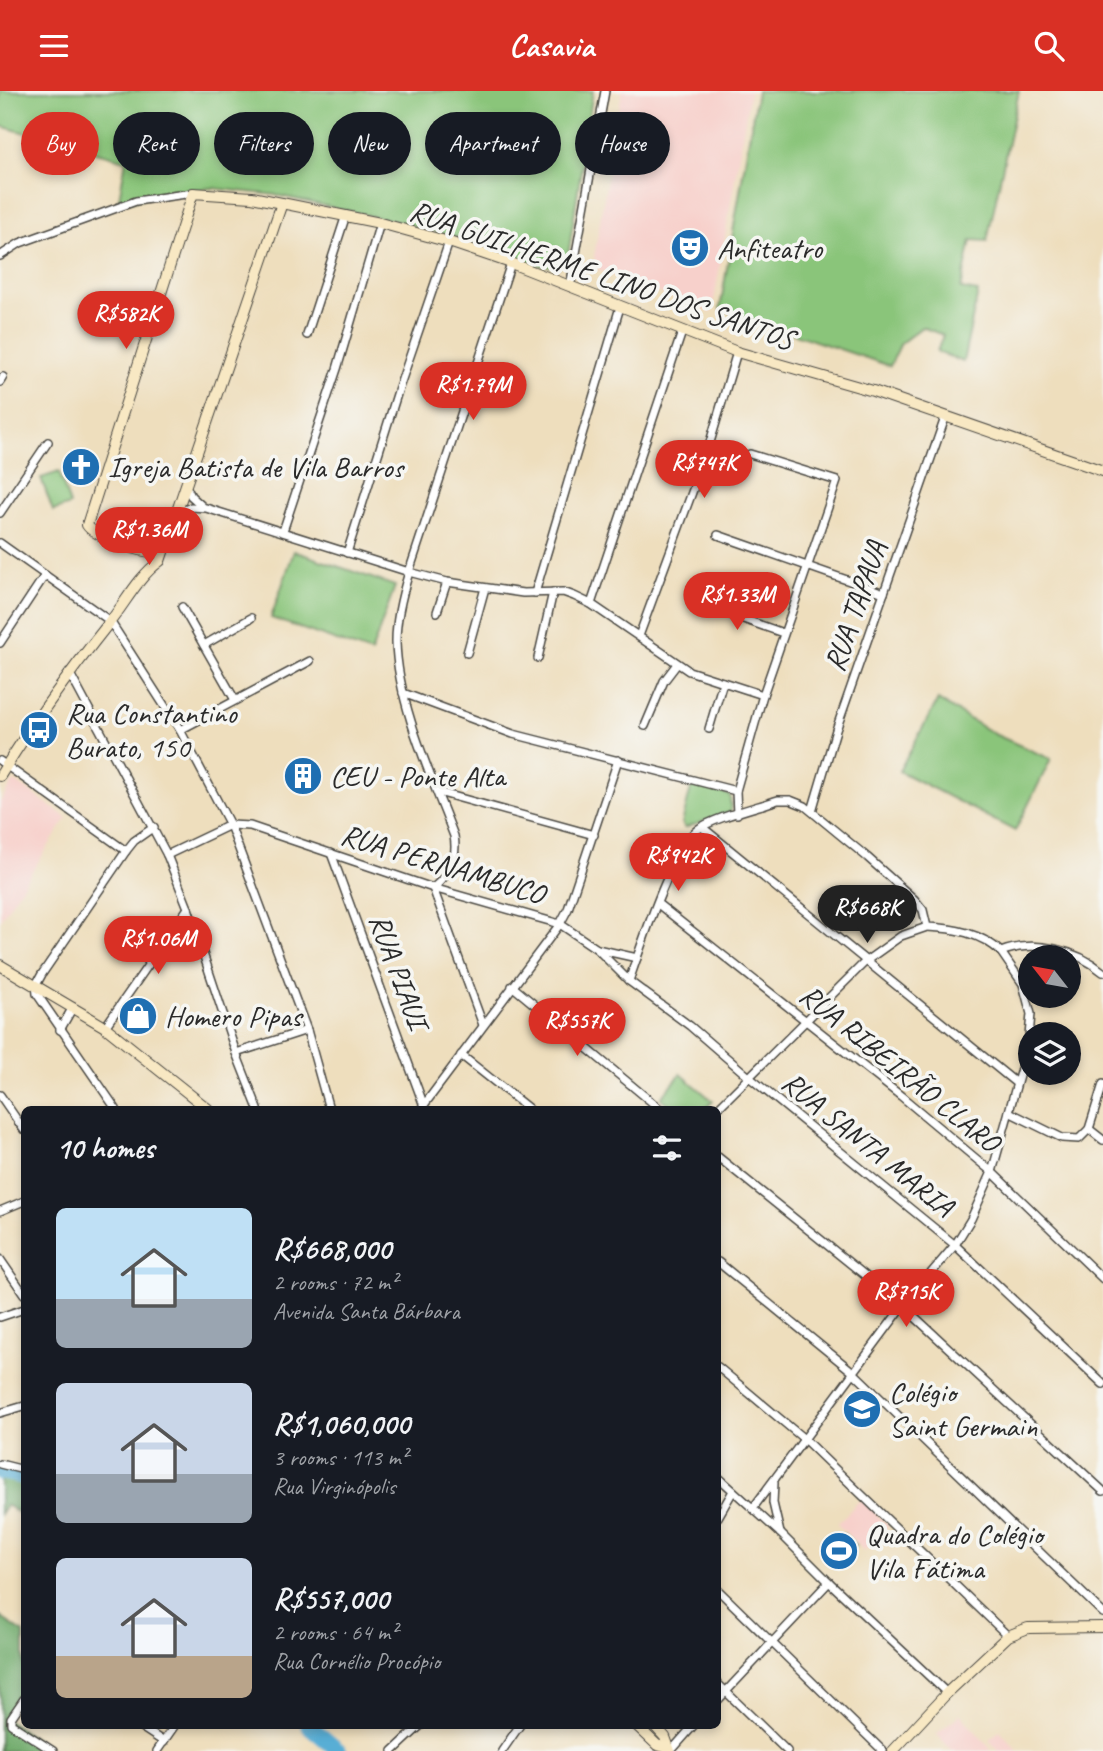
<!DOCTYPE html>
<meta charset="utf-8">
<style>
body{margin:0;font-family:Caveat,sans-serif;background:#242831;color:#f1f3f6;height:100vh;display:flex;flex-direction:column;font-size:26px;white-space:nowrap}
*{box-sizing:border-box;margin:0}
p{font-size:23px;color:#9ea1a6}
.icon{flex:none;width:38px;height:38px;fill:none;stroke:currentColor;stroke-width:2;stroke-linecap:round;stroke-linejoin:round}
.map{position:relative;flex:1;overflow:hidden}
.details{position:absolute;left:21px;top:1015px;width:700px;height:623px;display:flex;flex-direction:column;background:#171b24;border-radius:10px;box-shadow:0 4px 10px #0003}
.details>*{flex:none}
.banner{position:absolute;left:21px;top:21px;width:700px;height:63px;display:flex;gap:14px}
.needle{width:46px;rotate:301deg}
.tools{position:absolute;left:1018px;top:854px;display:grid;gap:14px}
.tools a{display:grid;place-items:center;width:63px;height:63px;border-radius:50%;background:#171b24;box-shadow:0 4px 10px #0003;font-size:35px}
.price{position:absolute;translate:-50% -60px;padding:0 16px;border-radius:24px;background:#d93025;color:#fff;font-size:23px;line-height:46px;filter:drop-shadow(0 2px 4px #0008)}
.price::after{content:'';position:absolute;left:50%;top:42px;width:21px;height:16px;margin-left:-10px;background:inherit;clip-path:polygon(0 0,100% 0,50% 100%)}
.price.active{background:#222;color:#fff}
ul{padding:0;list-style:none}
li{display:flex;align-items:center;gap:21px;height:175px;padding:0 35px}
li span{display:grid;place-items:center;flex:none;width:196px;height:140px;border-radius:10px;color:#555}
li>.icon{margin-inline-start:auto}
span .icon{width:84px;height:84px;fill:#fffc;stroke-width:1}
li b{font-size:30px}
h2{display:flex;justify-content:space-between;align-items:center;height:84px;padding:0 35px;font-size:30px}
.chip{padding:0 24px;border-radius:32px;background:#171b24;box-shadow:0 4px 10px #0003;font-size:24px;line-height:63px}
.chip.active{background:#d93025;color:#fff}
header{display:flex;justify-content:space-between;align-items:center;height:91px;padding:0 35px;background:#d93025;color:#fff;font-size:32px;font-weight:700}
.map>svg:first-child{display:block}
.built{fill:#f7d0cb}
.green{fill:#8ac57a;stroke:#5a7852;stroke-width:2}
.forest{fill:#6faa6a;stroke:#4d6a4a;stroke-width:2}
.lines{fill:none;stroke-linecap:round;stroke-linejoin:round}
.river{stroke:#59aed5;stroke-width:16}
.street-casing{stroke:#484641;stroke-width:10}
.secondary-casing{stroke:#484641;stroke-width:12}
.street{stroke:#fff;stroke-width:7}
.secondary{stroke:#f8e8c3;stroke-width:10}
.labels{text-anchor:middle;stroke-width:7;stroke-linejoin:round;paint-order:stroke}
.poi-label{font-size:30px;fill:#2b2b2b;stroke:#f6f6f2;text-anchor:start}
.street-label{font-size:30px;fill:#2b2b2b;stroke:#f6f6f2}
</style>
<header><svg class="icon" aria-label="menu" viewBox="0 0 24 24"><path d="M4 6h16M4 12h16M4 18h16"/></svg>Casavia<svg class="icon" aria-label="search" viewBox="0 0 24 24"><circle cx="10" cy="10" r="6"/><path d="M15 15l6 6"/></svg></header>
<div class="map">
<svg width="1103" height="1660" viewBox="0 0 1103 1660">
<rect width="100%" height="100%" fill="#f6f6f2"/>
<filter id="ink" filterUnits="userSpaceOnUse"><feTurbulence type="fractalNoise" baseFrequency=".0143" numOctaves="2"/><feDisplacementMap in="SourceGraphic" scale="14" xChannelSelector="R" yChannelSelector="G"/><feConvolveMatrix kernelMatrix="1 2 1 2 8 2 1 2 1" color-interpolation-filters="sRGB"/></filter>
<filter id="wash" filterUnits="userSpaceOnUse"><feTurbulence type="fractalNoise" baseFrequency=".00686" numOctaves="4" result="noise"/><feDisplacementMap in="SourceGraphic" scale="28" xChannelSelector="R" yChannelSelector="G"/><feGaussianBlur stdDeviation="1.57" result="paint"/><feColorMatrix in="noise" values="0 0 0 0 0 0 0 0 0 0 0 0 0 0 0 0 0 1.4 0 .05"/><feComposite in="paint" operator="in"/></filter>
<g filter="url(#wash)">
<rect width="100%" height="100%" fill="#eedebd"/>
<g class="built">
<polygon points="622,0 750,0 712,222 599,179 594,166"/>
<polygon points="13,691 18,692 67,727 0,829 0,711"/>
<polygon points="855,1300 873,1316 859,1332 851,1325 855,1320 845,1312"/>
<polygon points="861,1408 889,1435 864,1460 837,1433"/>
<polygon points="960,1623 993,1660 952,1660 937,1643"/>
<polygon points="1000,1639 1018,1660 999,1660 989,1649"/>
</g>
<g class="green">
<polygon points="0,0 593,0 568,165 559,176 538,174 459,147 398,131 276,104 212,97 168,101 118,113 126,69 0,35"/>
<polygon points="757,0 1019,0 987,150 971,149 961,198 978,201 963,271 937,261 943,244 922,236 901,252 890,275 720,218"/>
<polygon points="59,381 70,414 53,420 41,387"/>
<polygon points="294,460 395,495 371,562 271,527"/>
<polygon points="938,609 994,643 1051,668 1015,740 899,680"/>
<polygon points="692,693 730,704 731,721 685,737 682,732"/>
<polygon points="681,983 713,1010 705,1018 675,1018 661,1007"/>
<polygon points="843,1443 855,1455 834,1476 822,1464"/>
</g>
<g class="forest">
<polygon points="0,1378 24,1383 24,1425 6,1414 0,1423"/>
<polygon points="0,1526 24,1542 24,1599 4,1627 53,1660 0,1660"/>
</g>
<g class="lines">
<g class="river">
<polyline points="0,1381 24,1386"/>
<polyline points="308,1634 339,1660"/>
</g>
</g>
</g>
<g filter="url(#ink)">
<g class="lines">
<g class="street-casing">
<g id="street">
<polyline points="0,165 20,152 136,110 193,102"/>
<polyline points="570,196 605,0"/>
<polyline points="307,244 346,124"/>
<polyline points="0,291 3,286"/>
<polyline points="186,395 191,405 202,415"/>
<polyline points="0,422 48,351"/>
<polyline points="176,423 191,416 206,417 409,481 447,491 523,502 563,501 574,505 591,513 689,580 763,604"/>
<polyline points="283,440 337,278 380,132"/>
<polyline points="718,444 884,502"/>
<polyline points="0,452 110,530 180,639 230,734 307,939 329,1018"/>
<polyline points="347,462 398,300 449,151"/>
<polyline points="535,502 620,216"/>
<polyline points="591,513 682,241"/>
<polyline points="701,513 783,542"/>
<polyline points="182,516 235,609"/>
<polyline points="437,521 447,491"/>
<polyline points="639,545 708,358 737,261"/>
<polyline points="0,552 45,484"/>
<polyline points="204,554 251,527"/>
<polyline points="467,562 485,497"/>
<polyline points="538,567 553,501"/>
<polyline points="69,581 167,764 188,817 236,962 258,1018"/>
<polyline points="403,602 513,643 736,700"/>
<polyline points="645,635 664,590 677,573"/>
<polyline points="709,638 723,591"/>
<polyline points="180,639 310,570"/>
<polyline points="0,670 126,760"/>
<polyline points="438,701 594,744"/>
<polyline points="812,720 836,639 945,327"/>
<polyline points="737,723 736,700 763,604 837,390 750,363"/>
<polyline points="702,736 1016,992"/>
<polyline points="331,762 424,1015"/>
<polyline points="167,764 230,734 250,735 433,797 560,833 597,858 637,867"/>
<path d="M433 797C450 783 458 767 454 745 432 687 397 612 396 550 396 527 402 504 409 481L511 172"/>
<polyline points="433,797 483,934"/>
<polyline points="658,813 901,1005 992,1081 1103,1188"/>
<polyline points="597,858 629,890 690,935 749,986 955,1154 1103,1293"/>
<path d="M629 890C640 858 673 756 697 739 712 727 758 716 778 709H790L805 715 867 766 914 808 923 819 927 836C954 837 981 842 1001 861 1034 848 1077 859 1103 881"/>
<polyline points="512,895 660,1018"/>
<polyline points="105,936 188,817"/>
<polyline points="60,939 73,916"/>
<polyline points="236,962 307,939"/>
<polyline points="461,964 529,1018"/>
<polyline points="0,1004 24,1039"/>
<polyline points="116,1018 37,903 36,894 42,883 126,760 134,750 154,736"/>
<polyline points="421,1018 560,833 568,818 618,669"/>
<polyline points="717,1018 866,870 901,845 927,836"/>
<polyline points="1009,1021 1062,1047 1079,1048 1089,1038 1103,993"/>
<polyline points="1089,1038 1103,1049"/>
<polyline points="718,1066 903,1215 1103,1400"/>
<polyline points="0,1120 24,1110"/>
<polyline points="0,1168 24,1203"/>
<polyline points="718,1171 853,1281 1103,1522"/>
<polyline points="0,1226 24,1218"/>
<polyline points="718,1276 804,1348 1008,1545"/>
<polyline points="0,1322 24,1315"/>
<polyline points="0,1373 24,1379"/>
<polyline points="718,1386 780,1442 829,1491 947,1602"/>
<polyline points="774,1392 773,1412 780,1442"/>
<polyline points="753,1417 903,1215 955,1154 971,1128 992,1081 1024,967 1029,945 1031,923 1023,893 1001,861"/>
<polyline points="718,1426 733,1400"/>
<polyline points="718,1499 883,1660"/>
<polyline points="718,1593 787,1660"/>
<polyline points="24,1608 11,1627 11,1633 53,1660"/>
<polyline points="718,1609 829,1491"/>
<polyline points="138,1634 164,1651"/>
<polyline points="157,1660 175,1634"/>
<polyline points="393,1660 421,1634"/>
<polyline points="502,1660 520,1634"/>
<polyline points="671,1660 694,1634"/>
</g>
</g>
<g class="secondary-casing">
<g id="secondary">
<path d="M165 457C161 458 158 460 154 461 142 462 93 445 87 434L193 102 252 106 380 132 449 151 511 172 737 261 873 300 1103 380"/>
<path d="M0 685C33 631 70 581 109 532 126 511 138 486 160 470L282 112"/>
<polyline points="0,874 105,936 208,1018"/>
<polyline points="636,1634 657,1654 668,1657"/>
<polyline points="654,1634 665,1646 670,1660"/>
<polyline points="893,1660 947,1602 1008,1545 1028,1537 1103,1536"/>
</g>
</g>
<use href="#street" class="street"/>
<use href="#secondary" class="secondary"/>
</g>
</g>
<defs>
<g id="theatre-disc" transform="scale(2.0125)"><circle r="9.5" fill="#1f6fb2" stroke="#f6f6f2"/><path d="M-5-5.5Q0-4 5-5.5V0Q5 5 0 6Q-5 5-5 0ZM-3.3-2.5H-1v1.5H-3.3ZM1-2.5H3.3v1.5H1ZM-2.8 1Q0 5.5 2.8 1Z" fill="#fff"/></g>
<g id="church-disc" transform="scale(2.0125)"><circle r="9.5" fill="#1f6fb2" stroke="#f6f6f2"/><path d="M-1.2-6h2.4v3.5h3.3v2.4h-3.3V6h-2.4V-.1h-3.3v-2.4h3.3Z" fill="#fff"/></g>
<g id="bus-disc" transform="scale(2.0125)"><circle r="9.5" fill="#1f6fb2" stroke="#f6f6f2"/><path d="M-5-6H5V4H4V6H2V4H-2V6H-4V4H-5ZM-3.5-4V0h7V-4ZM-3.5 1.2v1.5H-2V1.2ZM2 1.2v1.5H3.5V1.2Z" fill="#fff"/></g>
<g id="building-disc" transform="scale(2.0125)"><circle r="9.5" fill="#1f6fb2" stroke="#f6f6f2"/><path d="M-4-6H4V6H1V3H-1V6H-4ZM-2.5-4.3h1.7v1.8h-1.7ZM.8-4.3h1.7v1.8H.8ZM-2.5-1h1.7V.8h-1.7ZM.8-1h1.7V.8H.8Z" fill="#fff"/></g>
<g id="shop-disc" transform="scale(2.0125)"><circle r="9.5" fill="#1f6fb2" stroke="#f6f6f2"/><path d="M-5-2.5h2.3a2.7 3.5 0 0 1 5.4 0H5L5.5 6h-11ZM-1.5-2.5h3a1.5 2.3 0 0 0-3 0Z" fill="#fff"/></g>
<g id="school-disc" transform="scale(2.0125)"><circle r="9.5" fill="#1f6fb2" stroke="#f6f6f2"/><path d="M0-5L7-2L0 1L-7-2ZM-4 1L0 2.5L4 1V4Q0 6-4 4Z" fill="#fff"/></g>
<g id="stadium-disc" transform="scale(2.0125)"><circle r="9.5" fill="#1f6fb2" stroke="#f6f6f2"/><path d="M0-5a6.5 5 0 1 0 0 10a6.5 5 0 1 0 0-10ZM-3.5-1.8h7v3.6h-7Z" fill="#fff"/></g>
</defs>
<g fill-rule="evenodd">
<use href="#theatre-disc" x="690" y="157"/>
<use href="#church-disc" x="81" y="376"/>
<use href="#bus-disc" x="39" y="639"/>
<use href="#building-disc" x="303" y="685"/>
<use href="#shop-disc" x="138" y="925"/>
<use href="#school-disc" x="862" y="1318"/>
<use href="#stadium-disc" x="839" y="1460"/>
</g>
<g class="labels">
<g class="poi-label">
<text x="717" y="167">Anfiteatro</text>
<text x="108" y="386">Igreja Batista de Vila Barros</text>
<text x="66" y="632">Rua Constantino<tspan x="66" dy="34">Burato, 150</tspan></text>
<text x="330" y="695">CEU - Ponte Alta</text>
<text x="165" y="935">Homero Pipas</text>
<text x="889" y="1311">Colégio<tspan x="889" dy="34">Saint Germain</tspan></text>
<text x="866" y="1453">Quadra do Colégio<tspan x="866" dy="34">Vila Fátima</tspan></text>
</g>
<g class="street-label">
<text transform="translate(602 184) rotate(19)" y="10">RUA GUILHERME LINO DOS SANTOS</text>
<text transform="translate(855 515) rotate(-71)" y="10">RUA TAPAUA</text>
<text transform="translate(443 773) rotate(17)" y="10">RUA PERNAMBUCO</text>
<text transform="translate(399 880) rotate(70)" y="10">RUA PIAUI</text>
<text transform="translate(900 977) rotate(39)" y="10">RUA RIBEIRÃO CLARO</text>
<text transform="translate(868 1053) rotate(39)" y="10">RUA SANTA MARIA</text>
</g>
</g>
</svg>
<div class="tools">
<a><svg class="needle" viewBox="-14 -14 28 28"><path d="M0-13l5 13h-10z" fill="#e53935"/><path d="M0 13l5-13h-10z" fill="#9ea1a6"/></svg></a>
<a><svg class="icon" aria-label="layers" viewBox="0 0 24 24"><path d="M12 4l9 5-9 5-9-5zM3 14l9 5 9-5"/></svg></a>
</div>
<b class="price" style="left:126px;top:260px">R$582K</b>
<b class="price" style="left:473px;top:331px">R$1.79M</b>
<b class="price" style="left:704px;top:409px">R$747K</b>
<b class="price" style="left:149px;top:476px">R$1.36M</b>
<b class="price" style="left:737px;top:541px">R$1.33M</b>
<b class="price" style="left:678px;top:802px">R$942K</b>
<b class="price active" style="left:867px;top:854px">R$668K</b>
<b class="price" style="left:158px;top:885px">R$1.06M</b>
<b class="price" style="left:577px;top:967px">R$557K</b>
<b class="price" style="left:906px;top:1238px">R$715K</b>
<div class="banner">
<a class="chip active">Buy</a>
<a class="chip">Rent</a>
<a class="chip">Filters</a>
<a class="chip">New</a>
<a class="chip">Apartment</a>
<a class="chip">House</a>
</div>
<section class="details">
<h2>10 homes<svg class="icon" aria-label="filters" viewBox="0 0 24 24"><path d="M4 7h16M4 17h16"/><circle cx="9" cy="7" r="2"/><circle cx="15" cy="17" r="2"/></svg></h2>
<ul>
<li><span style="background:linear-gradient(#bfe0f5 65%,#9aa5b1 0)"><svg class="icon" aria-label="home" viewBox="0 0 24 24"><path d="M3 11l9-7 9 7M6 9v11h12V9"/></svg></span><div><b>R$668,000</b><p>2 rooms · 72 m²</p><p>Avenida Santa Bárbara</p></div></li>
<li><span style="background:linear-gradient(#c9d6e8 65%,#9aa5b1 0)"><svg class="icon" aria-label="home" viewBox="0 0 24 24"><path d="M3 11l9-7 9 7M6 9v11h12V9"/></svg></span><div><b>R$1,060,000</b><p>3 rooms · 113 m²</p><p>Rua Virginópolis</p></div></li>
<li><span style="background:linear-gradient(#c9d6e8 70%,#b9a48a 0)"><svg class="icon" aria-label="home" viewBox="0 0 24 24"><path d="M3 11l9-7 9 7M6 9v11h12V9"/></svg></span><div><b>R$557,000</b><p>2 rooms · 64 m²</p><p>Rua Cornélio Procópio</p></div></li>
</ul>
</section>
</div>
